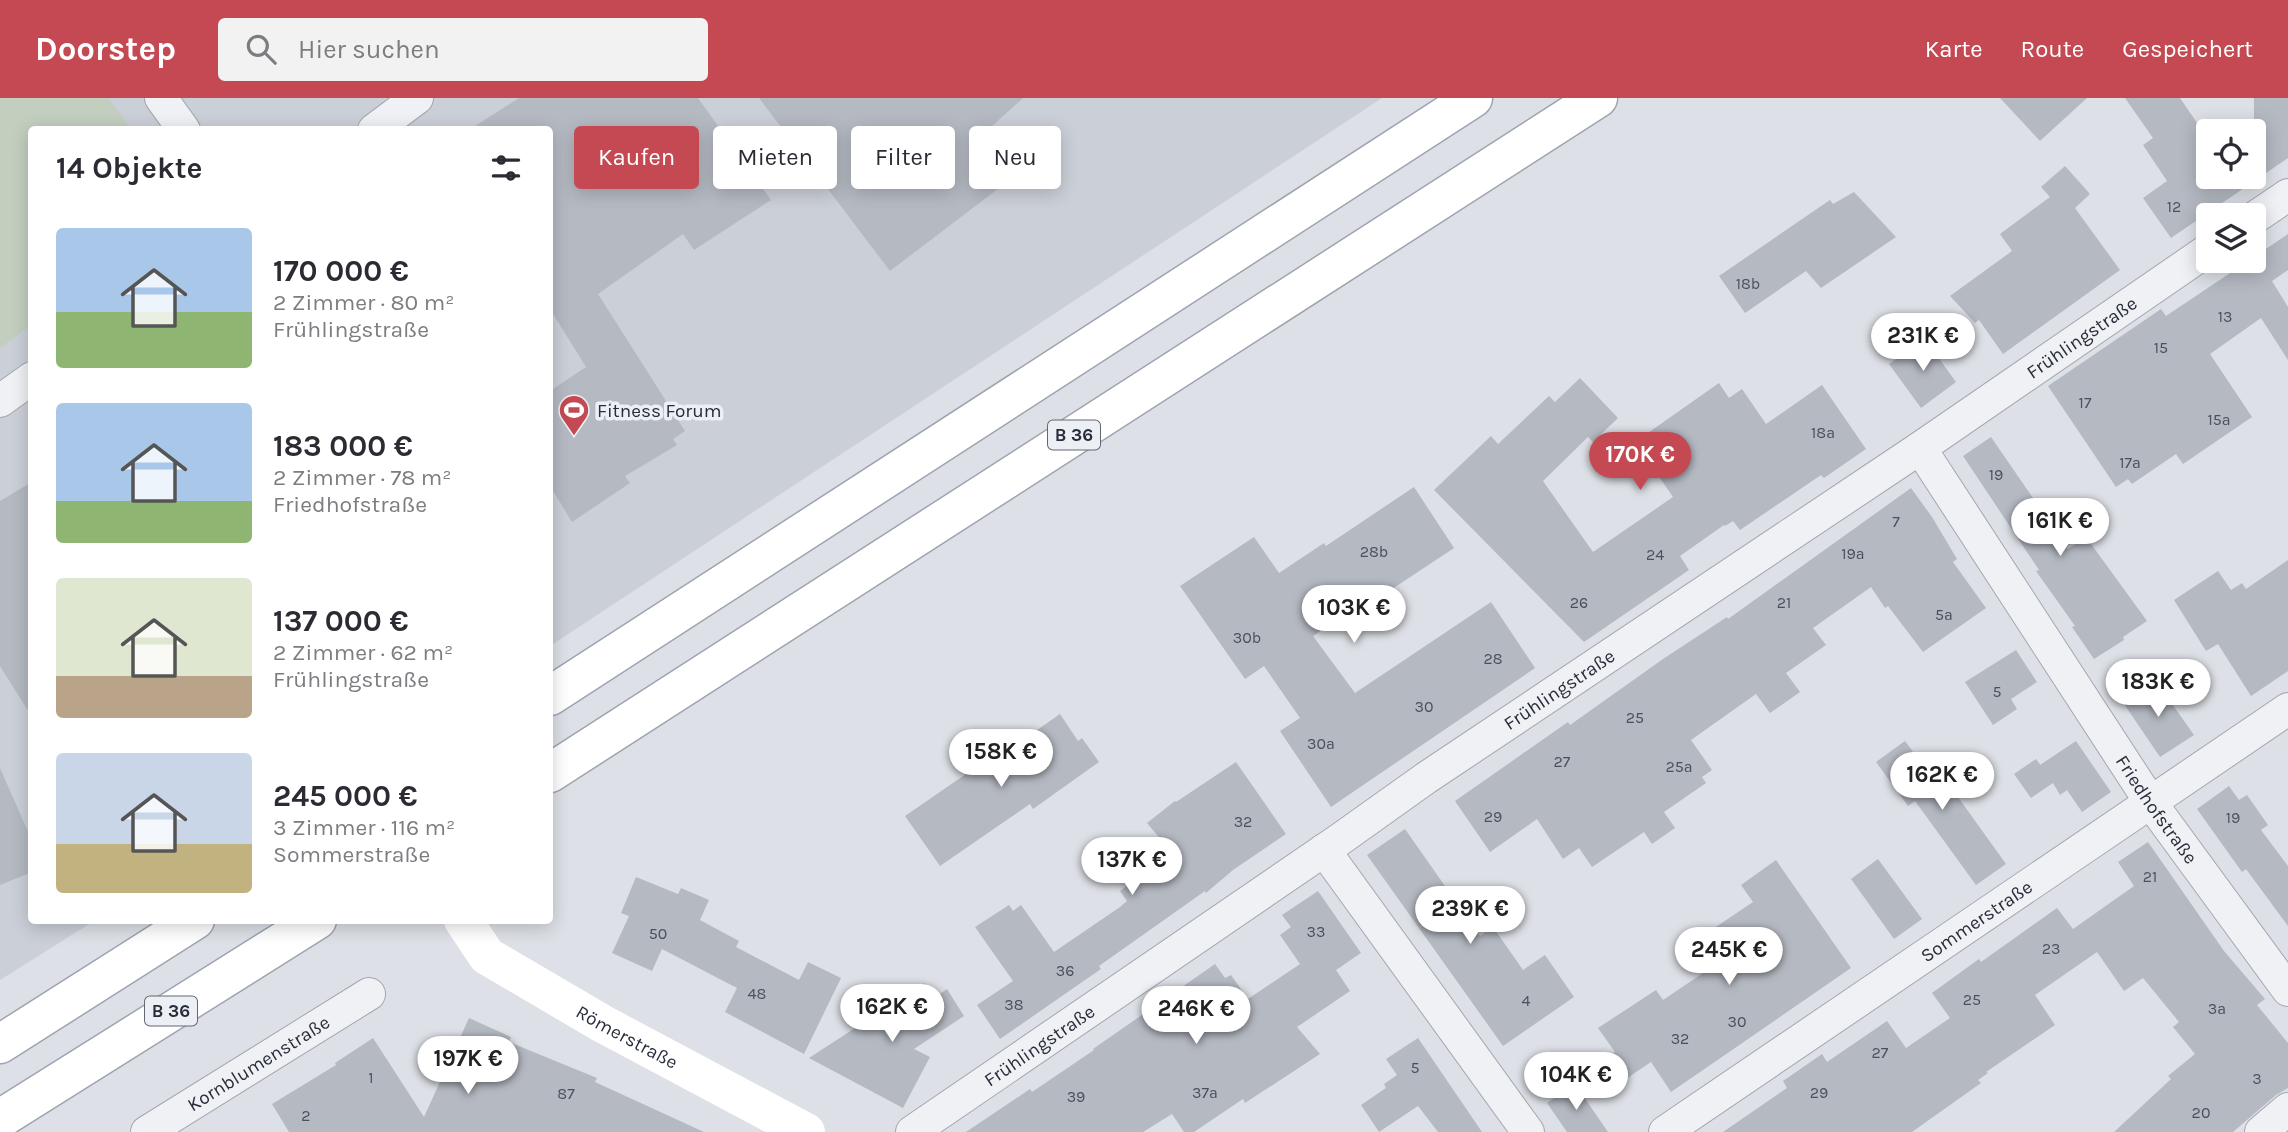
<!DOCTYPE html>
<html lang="de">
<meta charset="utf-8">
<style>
body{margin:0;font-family:Karla,sans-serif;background:#f2f2f3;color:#2b2b33;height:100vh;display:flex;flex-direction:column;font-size:26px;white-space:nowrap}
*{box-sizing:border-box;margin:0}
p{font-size:23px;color:#7c7c81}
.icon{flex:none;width:38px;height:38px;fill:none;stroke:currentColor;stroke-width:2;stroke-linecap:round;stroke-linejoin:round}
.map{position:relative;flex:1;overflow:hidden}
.panel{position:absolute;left:28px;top:28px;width:525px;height:798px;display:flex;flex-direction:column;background:#fff;border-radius:7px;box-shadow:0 4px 18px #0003}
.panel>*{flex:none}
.top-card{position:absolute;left:574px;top:28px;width:665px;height:63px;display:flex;gap:14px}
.buttons{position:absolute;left:2196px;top:21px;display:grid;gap:14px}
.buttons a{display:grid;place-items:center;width:70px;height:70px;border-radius:7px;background:#fff;box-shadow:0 4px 18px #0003;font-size:35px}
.price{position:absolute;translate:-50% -60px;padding:0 16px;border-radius:24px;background:#fff;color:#222;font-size:23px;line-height:46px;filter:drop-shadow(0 2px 4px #0008)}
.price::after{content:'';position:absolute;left:50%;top:42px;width:21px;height:16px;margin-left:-10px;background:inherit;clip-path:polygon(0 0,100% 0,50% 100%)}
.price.active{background:#c44952;color:#fff}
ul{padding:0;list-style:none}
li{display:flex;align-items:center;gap:21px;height:175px;padding:0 28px}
li span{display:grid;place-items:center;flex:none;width:196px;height:140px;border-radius:7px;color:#555}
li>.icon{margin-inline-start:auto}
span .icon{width:84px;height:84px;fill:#fffc;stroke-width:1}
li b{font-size:30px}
h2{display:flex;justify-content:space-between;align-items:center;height:84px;padding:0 28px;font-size:30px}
.pill{padding:0 24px;border-radius:7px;background:#fff;box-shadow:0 4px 18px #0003;font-size:24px;line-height:63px}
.pill.active{background:#c44952;color:#fff}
header{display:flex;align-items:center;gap:42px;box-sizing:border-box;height:98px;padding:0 35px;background:#c44952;color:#fff}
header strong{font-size:33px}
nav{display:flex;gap:38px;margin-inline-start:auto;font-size:24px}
.search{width:490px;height:63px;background:#f2f2f3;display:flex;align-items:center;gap:18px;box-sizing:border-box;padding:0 24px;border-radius:7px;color:#7c7c81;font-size:26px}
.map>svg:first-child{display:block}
.built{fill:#cbcfd7}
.green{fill:#c2cfbf}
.building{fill:#b5b9c2}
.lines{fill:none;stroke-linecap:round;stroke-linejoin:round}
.street-casing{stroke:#a3a7af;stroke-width:34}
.primary-casing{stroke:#9da4b1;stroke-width:41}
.street{stroke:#eff1f5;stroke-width:32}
.secondary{stroke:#fff;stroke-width:38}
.primary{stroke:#fff;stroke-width:38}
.labels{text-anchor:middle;stroke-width:7;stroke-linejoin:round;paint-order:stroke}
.number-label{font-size:16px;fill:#4b505d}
.shield{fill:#eceff4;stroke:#636772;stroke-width:2}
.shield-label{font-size:18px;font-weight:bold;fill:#282d3b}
.street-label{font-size:19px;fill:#282d3b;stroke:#eceff4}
.poi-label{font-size:19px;fill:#282d3b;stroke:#eceff4;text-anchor:start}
</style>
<header>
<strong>Doorstep</strong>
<div class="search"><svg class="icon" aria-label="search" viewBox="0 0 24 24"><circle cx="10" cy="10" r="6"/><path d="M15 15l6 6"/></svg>Hier suchen</div>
<nav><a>Karte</a><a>Route</a><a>Gespeichert</a></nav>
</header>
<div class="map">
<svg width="2288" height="1034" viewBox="0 0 2288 1034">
<rect width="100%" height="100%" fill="#dde0e6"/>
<polygon class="built" points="0,0 1382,0 550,548 550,32 32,32 32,822 94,823 0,882"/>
<polygon class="green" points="0,0 108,0 131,31 32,32 31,227 0,250"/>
<g class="building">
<polygon points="519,0 698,0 771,102 694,152 683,136 598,196 685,333 673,341 677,347 625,378 630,385 572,424 550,388 550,293 586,269 550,211 550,32 469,32"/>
<polygon points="759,0 1023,0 972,46 1003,87 890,173"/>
<polygon points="2000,0 2087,0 2040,43"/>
<polygon points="2125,0 2180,0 2208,41 2208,79 2254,79 2254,33 2251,33 2254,31 2254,0 2288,0 2288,60 2171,140 2143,100 2167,83 2143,47 2153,40"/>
<polygon points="2065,68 2090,96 2075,110 2120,172 2003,256 1979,222 1975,225 1950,198 2012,153 2000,136 2050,99 2041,89"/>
<polygon points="1854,94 1896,139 1821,190 1806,173 1745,215 1719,178 1830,102 1833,106"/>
<polygon points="2288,136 2288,172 2272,183 2288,209 2288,262 2261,220 2210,256 2252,319 2183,366 2176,356 2132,386 2128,381 2116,389 2048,288 2161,211 2166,218 2248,163 2254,163 2254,159"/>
<polygon points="1925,241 1956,284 1921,310 1889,266"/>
<polygon points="1580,280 1618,320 1593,344 1588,339 1543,383 1593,454 1673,399 1635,344 1719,285 1729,300 1742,291 1766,326 1822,287 1866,351 1824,380 1821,377 1740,432 1733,423 1725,428 1724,427 1680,458 1689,472 1584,544 1434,392 1491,338 1498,346 1549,298 1555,304"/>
<polygon points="1991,339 2068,451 2086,439 2147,523 2123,539 2124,542 2094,561 2072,529 2075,528 2036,473 2039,472 1963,358"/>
<polygon points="32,384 32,619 0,568 0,403"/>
<polygon points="1414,389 1454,450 1365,509 1362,505 1313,538 1355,595 1491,504 1535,570 1331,709 1280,633 1300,620 1264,568 1245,581 1180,488 1254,439 1279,475 1324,445 1326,448"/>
<polygon points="1911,390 1932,419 1957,461 1953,464 1986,510 1923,554 1888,508 1885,510 1871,489 1813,530 1826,547 1786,575 1800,594 1770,615 1756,596 1691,642 1712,672 1702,679 1706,685 1664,714 1675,730 1652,746 1644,734 1592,769 1579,750 1563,761 1537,721 1490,754 1455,703 1568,624 1570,627 1663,561 1727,519 1728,521"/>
<polygon points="2288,462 2288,573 2251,598 2218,546 2206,553 2174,502 2218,473 2231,492 2242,485 2246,491"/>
<polygon points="2016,552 2037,584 2011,601 2017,611 1993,627 1965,584"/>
<polygon points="2152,582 2168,605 2170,603 2194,637 2160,659 2122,603"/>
<polygon points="1060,616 1078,643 1082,640 1099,664 1033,711 1030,706 940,768 905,718 995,656 997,660"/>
<polygon points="1905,643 1937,687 1945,681 2006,766 1976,787 1915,703 1908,708 1876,664"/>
<polygon points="2076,643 2111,694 2082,714 2067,692 2060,697 2053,685 2031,700 2014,676 2036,661 2042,669 2040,667"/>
<polygon points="1236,664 1286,736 1233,772 1206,795 1205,793 1099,868 1101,871 1000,941 977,907 1013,883 975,829 1009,807 1013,813 1021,807 1054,854 1120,809 1127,803 1120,793 1172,755 1147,725 1175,703 1176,704"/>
<polygon points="0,670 32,743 32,774 0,787"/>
<polygon points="2229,688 2239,702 2247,697 2268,727 2261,732 2288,768 2288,828 2246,771 2242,774 2197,711"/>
<polygon points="1405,731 1480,838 1493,829 1523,872 1545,857 1574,899 1503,948 1367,757"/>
<polygon points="2148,744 2224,853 2265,901 2257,907 2288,945 2288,990 2276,997 2233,1034 2114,1034 2171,981 2168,978 2195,956 2173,929 2179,924 2143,880 2124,893 2097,854 2035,897 2055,927 1986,974 1988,975 1978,982 1981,985 1912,1034 1723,1034 1787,990 1783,983 1822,956 1827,964 1887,923 1906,950 1950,920 1932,895 1979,861 1981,864 2057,810 2073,831 2134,788 2118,764"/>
<polygon points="1878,761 1922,821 1894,841 1851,781"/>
<polygon points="1776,762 1851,870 1671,994 1651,964 1611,991 1596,967 1615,954 1598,930 1656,892 1663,902 1712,869 1695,843 1753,804 1741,787"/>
<polygon points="636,779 678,796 681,790 709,802 700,822 739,843 736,849 799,882 808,864 841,880 804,956 725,914 737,890 662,851 652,873 612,855 629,818 621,815"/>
<polygon points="1318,793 1361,855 1336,872 1350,893 1297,929 1320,956 1245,1005 1243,1001 1194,1034 1184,1034 1172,1016 1143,1034 966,1034 1030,991 1032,994 1094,952 1093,951 1215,866 1225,880 1231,877 1248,901 1300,866 1280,837 1291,829 1282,817"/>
<polygon points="924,885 934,900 947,891 964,918 914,951 930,959 903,1010 809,960"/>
<polygon points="469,920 511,939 509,944 597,980 595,984 704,1034 289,1034 272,1006 336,967 335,965 373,940 424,1019"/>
<polygon points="1418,940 1482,1034 1438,1034 1418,1008 1379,1034 1361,1007 1386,990 1384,986 1397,977 1386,961"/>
<polygon points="1575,986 1608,1034 1567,1034 1547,1005"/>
</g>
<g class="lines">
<g class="street-casing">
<g id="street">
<polyline points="161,0 184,32"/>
<polyline points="374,32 417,0"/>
<polyline points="2254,120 2288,97"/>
<polyline points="0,303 32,280"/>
<path id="s1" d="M1920 350 2151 705 2288 892"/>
<polyline points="1324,752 1528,1034"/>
<path id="s2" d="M147 1034 369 896"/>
<path id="s3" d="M912 1034 1339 742 1426 680 1920 350 2208 152"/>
<path id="s4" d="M1665 1034 2288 611"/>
<polyline points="2261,1034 2288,1011"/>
</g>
</g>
<g class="primary-casing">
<g id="primary">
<polyline points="550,598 1473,0"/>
<polyline points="550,675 1598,0"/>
<polyline points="0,946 195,822"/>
<polyline points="0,1021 317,822"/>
</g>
</g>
<use href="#street" class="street"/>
<path class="secondary" id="s5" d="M463 822 487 858 603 926 806 1034"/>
<use href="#primary" class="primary"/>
</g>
<defs>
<g id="stadium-pin" transform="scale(1.575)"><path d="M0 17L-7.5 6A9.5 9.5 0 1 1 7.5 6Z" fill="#c44952" stroke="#eceff4"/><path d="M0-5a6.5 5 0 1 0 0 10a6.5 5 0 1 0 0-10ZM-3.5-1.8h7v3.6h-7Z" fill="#fff"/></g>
</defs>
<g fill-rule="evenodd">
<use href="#stadium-pin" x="574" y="312"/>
</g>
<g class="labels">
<g class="number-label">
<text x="2174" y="114">12</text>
<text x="1748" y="191">18b</text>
<text x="2225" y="224">13</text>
<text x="2161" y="255">15</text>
<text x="2085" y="310">17</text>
<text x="2219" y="327">15a</text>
<text x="1823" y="340">18a</text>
<text x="2130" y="370">17a</text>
<text x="1996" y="382">19</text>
<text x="1896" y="429">7</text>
<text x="1374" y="459">28b</text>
<text x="1853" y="461">19a</text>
<text x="1655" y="462">24</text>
<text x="1579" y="510">26</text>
<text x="1784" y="510">21</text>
<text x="1944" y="522">5a</text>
<text x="1247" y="545">30b</text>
<text x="1493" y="566">28</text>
<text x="1997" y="599">5</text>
<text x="1424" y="614">30</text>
<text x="1635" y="625">25</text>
<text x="1321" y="651">30a</text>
<text x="1562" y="669">27</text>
<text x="1679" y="674">25a</text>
<text x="1493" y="724">29</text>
<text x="2233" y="725">19</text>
<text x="1243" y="729">32</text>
<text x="2150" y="784">21</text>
<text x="1316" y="839">33</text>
<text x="658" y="841">50</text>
<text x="2051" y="856">23</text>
<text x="1065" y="878">36</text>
<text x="757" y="901">48</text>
<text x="1972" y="907">25</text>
<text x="1526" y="908">4</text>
<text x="1014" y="912">38</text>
<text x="2217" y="916">3a</text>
<text x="1737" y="929">30</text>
<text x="1680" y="946">32</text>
<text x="1880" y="960">27</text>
<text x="1415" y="975">5</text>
<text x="371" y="985">1</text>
<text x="2257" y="986">3</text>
<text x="1205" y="1000">37a</text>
<text x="1819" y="1000">29</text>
<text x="566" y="1001">87</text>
<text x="1076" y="1004">39</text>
<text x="2201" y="1020">20</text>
<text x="306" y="1023">2</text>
</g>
<g class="shield">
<rect x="1048" y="322.5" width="52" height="29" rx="5"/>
<rect x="145" y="898.5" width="52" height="29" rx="5"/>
</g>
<g class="shield-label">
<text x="1074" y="343">B 36</text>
<text x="171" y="919">B 36</text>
</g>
<g class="street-label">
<text dy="7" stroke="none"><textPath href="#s3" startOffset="1414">Frühlingstraße</textPath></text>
<text dy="7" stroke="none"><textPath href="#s3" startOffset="784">Frühlingstraße</textPath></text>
<text dy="7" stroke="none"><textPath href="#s1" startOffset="432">Friedhofstraße</textPath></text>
<text dy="7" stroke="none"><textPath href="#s4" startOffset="376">Sommerstraße</textPath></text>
<text dy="7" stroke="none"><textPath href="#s5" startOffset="205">Römerstraße</textPath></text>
<text dy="7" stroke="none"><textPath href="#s3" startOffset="154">Frühlingstraße</textPath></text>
<text dy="7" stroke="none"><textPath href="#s2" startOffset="131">Kornblumenstraße</textPath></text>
</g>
<g class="poi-label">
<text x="597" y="319">Fitness Forum</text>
</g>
</g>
</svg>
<div class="buttons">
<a><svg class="icon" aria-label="locate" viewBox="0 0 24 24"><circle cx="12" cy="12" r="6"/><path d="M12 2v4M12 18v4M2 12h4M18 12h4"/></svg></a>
<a><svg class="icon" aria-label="layers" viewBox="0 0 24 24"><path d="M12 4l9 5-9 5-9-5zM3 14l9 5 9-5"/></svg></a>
</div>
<b class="price" style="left:1923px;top:275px">231K €</b>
<b class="price active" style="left:1640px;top:394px">170K €</b>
<b class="price" style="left:2060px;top:460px">161K €</b>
<b class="price" style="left:1354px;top:547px">103K €</b>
<b class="price" style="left:2158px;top:621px">183K €</b>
<b class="price" style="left:1001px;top:691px">158K €</b>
<b class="price" style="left:1942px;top:714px">162K €</b>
<b class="price" style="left:1132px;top:799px">137K €</b>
<b class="price" style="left:1470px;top:848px">239K €</b>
<b class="price" style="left:1729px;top:889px">245K €</b>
<b class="price" style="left:892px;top:946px">162K €</b>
<b class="price" style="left:1196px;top:948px">246K €</b>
<b class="price" style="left:468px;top:998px">197K €</b>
<b class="price" style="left:1576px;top:1014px">104K €</b>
<div class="top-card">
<a class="pill active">Kaufen</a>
<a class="pill">Mieten</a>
<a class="pill">Filter</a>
<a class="pill">Neu</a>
</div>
<section class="panel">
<h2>14 Objekte<svg class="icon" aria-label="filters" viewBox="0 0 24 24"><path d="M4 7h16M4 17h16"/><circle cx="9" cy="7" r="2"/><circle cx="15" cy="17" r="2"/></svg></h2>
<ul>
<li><span style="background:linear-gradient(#a9c7e8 60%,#8fb573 0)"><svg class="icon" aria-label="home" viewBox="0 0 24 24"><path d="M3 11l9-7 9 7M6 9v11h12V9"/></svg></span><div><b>170 000 €</b><p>2 Zimmer · 80 m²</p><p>Frühlingstraße</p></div></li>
<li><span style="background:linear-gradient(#a9c7e8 70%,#8fb573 0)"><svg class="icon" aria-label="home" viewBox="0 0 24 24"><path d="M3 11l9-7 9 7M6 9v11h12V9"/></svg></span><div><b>183 000 €</b><p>2 Zimmer · 78 m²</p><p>Friedhofstraße</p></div></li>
<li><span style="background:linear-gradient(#dfe7d0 70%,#b9a48a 0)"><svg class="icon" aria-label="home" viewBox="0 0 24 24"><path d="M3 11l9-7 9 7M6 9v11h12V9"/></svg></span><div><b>137 000 €</b><p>2 Zimmer · 62 m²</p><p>Frühlingstraße</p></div></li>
<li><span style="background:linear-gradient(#c9d6e8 65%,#c2b280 0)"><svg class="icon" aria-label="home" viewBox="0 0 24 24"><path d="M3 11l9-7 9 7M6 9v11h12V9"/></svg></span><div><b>245 000 €</b><p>3 Zimmer · 116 m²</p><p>Sommerstraße</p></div></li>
</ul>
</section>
</div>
